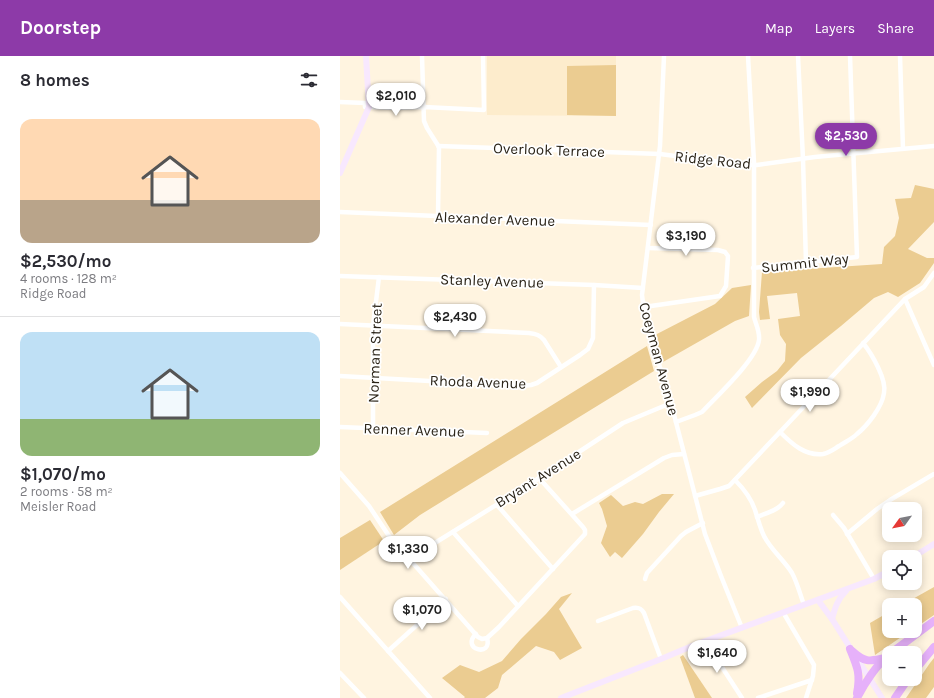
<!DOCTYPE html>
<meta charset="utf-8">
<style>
body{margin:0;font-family:Karla,sans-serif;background:#f2f2f3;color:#2b2b33;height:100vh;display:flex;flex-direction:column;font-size:15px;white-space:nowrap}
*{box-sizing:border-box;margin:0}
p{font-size:13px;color:#7c7c81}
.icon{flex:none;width:22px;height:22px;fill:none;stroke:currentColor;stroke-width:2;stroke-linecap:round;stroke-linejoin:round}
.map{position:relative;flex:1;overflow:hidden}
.drawer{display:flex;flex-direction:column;background:#fff;width:340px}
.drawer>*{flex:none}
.needle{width:26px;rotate:237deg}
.tools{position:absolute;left:542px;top:446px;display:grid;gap:8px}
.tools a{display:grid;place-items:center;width:40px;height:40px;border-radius:8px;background:#fff;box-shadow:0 2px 10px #0003;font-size:20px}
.price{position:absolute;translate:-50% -34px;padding:0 9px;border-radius:14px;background:#fff;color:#222;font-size:13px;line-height:26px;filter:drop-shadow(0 1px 2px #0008)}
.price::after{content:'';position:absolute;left:50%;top:24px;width:12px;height:9px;margin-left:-6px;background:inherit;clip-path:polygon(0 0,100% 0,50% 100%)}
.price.selected{background:#8d3aa8;color:#fff}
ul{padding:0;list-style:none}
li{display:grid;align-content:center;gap:8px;height:212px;padding:0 20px}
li+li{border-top:1px solid #e1e1e2}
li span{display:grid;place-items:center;height:124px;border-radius:12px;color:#555}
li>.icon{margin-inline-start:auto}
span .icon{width:72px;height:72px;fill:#fffc;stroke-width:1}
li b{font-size:17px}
h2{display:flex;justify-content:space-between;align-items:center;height:48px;padding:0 20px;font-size:17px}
header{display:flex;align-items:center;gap:24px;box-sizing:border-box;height:56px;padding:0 20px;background:#8d3aa8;color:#fff}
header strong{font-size:19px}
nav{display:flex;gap:22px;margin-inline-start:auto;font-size:14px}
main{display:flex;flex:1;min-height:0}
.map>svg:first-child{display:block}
.built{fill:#fdeccc}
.green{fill:#ebcc91}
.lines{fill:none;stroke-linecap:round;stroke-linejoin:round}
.street{stroke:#fff;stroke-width:4.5}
.secondary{stroke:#f8e8fe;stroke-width:6}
.highway{stroke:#e6b1fa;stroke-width:8}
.labels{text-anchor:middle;stroke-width:3.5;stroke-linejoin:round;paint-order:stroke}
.street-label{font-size:15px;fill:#2b2418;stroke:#fff}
</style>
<header>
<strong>Doorstep</strong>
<nav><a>Map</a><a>Layers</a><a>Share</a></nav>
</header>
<main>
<section class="drawer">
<h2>8 homes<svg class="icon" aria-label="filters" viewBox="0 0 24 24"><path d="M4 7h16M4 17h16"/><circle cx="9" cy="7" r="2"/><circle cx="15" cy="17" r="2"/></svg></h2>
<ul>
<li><span style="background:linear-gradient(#ffd9b3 65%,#b9a48a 0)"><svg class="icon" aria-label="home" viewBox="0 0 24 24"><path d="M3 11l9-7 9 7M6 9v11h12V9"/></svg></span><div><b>$2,530/mo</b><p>4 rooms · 128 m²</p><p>Ridge Road</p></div></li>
<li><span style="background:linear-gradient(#bfe0f5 70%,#8fb573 0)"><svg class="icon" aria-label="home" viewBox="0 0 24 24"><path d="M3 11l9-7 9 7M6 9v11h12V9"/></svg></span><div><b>$1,070/mo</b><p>2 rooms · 58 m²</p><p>Meisler Road</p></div></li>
</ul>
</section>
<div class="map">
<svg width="594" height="642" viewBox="0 0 594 642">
<rect width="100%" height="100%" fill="#fff4e0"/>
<polygon class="built" points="147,0 276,0 276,60 147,59"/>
<g class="green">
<polygon points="276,9 276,60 227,59 227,10"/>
<polygon points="575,129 594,133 594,166 568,193 587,202 594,202 594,207 580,227 558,241 548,236 534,242 501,270 461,302 412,352 405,341 422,326 437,315 445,305 446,288 440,279 438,263 460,260 457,237 427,240 430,263 420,264 419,256 422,216 542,208 544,191 555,180 559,162 555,143 571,142"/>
<polygon points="411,229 409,260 395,265 323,306 315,279 375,248 392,232"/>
<polygon points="307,290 314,315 80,459 54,479 40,456"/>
<polygon points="322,438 334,438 319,456 303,478 282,502 275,496 270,501 261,487 267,470 262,453 259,447 271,439 283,450 295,446 303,448"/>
<polygon points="30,464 44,485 0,514 0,482"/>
<polygon points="594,531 594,559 575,572 575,549 562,549"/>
<polygon points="232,537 219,553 242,592 220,604 214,596 196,590 162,619 158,632 145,642 124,642 125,641 102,622 120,609 139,616 162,605 181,583 206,558 221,541"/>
<polygon points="549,556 549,575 570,575 535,599 530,567"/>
<polygon points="343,599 372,642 355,642 340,601"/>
<polygon points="594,602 594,631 586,642 566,642 590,607"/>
</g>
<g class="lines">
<g class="street">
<polyline points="82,0 84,65 87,72 99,91 98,160"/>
<polyline points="324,0 320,90 302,239 305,263 331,347 365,478 381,520 402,572"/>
<polyline points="458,0 463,103 466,207"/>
<polyline points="560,0 563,93"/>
<polyline points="0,46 25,47 25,51 29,51 56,52 84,51 144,54 143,0"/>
<polyline points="98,90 320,98 404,109 417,109 475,101 594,90"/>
<polyline points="0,156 311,169"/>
<polyline points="413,212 517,201 510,0"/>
<polyline points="0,220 254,229 303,232"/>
<polyline points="565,243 594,309"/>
<polyline points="304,251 380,240 386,230 388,200 385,196 378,194 308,192"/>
<path d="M0 268 189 277C196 278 200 279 204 284L221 311"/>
<polyline points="0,320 181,330 191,329 197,327 240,299 248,293 253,282 254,229"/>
<path d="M336 366 355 359 362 356C376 341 417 303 419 284 420 276 416 269 414 261V106L408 0"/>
<polyline points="0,371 147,377"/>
<polyline points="33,372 33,270 39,221"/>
<path d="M440 376C452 388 465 400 483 398 489 397 494 393 499 390 505 386 512 383 517 378 528 369 542 351 544 337 547 324 532 298 523 287"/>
<polyline points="0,417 29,450 49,480 57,489 138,581 142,583 147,582 159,571 245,478 245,474 243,471 199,422"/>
<path d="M395 424C404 433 411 442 415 454 418 463 420 472 424 480 431 494 444 504 452 517 457 526 460 538 464 549"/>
<polyline points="355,440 380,433 389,430 440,376 565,243 584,231 594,217"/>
<polyline points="157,449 213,513"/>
<polyline points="232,458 324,402 332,399 344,398"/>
<polyline points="493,459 504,472 534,523"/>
<path d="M417 461C426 457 437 455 443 447"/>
<polyline points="113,476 178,550"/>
<polyline points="507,478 537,453 550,444 594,418"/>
<polyline points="69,503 190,428 283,367 331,347"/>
<polyline points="305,523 307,517 341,480 346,476 363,467"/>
<polyline points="0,541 90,642"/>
<polyline points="443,556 474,609 473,620 466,642"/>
<path d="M258 565 293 552C298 551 301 552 304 557L321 603"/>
<path d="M136 578C120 593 153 602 147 582"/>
<polyline points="365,585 402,642"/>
<polyline points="48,595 106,543"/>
<polyline points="0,617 24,642"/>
<polyline points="418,642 472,624"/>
</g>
<g class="secondary">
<polyline points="0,117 29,51 26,0"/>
<polyline points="573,501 594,488"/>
<polyline points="478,544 492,563 542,642"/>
<path d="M492 563C495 552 497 544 506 535"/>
<polyline points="221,642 321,603 352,590 534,523 549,515"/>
</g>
<g class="highway">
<path d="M510 593C517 610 521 618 517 637"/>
<path d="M512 595C524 606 529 606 545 602"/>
<polyline points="551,597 594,565"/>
<polyline points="575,614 594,591"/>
<path d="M517 642C524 628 537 608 549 599"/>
<polyline points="555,642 568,623"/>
</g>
</g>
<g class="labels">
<g class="street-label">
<text transform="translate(209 94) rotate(2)" y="5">Overlook Terrace</text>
<text transform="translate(373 104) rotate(6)" y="5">Ridge Road</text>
<text transform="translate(155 163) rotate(2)" y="5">Alexander Avenue</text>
<text transform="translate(465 207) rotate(-6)" y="5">Summit Way</text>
<text transform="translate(152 225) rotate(2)" y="5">Stanley Avenue</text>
<text transform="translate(35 297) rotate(-88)" y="5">Norman Street</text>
<text transform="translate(319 303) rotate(75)" y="5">Coeyman Avenue</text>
<text transform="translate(138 326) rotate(2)" y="5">Rhoda Avenue</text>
<text transform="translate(74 374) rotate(2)" y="5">Renner Avenue</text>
<text transform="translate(198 422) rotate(-32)" y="5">Bryant Avenue</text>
</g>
</g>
</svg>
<div class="tools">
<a><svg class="needle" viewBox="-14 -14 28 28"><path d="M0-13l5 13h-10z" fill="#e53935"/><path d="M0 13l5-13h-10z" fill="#7c7c81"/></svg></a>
<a><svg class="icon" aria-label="locate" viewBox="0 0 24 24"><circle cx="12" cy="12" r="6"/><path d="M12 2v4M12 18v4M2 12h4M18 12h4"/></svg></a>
<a>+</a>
<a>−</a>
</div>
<b class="price" style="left:56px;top:61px">$2,010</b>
<b class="price selected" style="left:506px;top:101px">$2,530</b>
<b class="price" style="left:346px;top:201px">$3,190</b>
<b class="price" style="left:115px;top:282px">$2,430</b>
<b class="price" style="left:470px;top:357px">$1,990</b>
<b class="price" style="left:68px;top:514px">$1,330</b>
<b class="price" style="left:82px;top:575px">$1,070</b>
<b class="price" style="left:377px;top:618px">$1,640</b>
</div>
</main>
